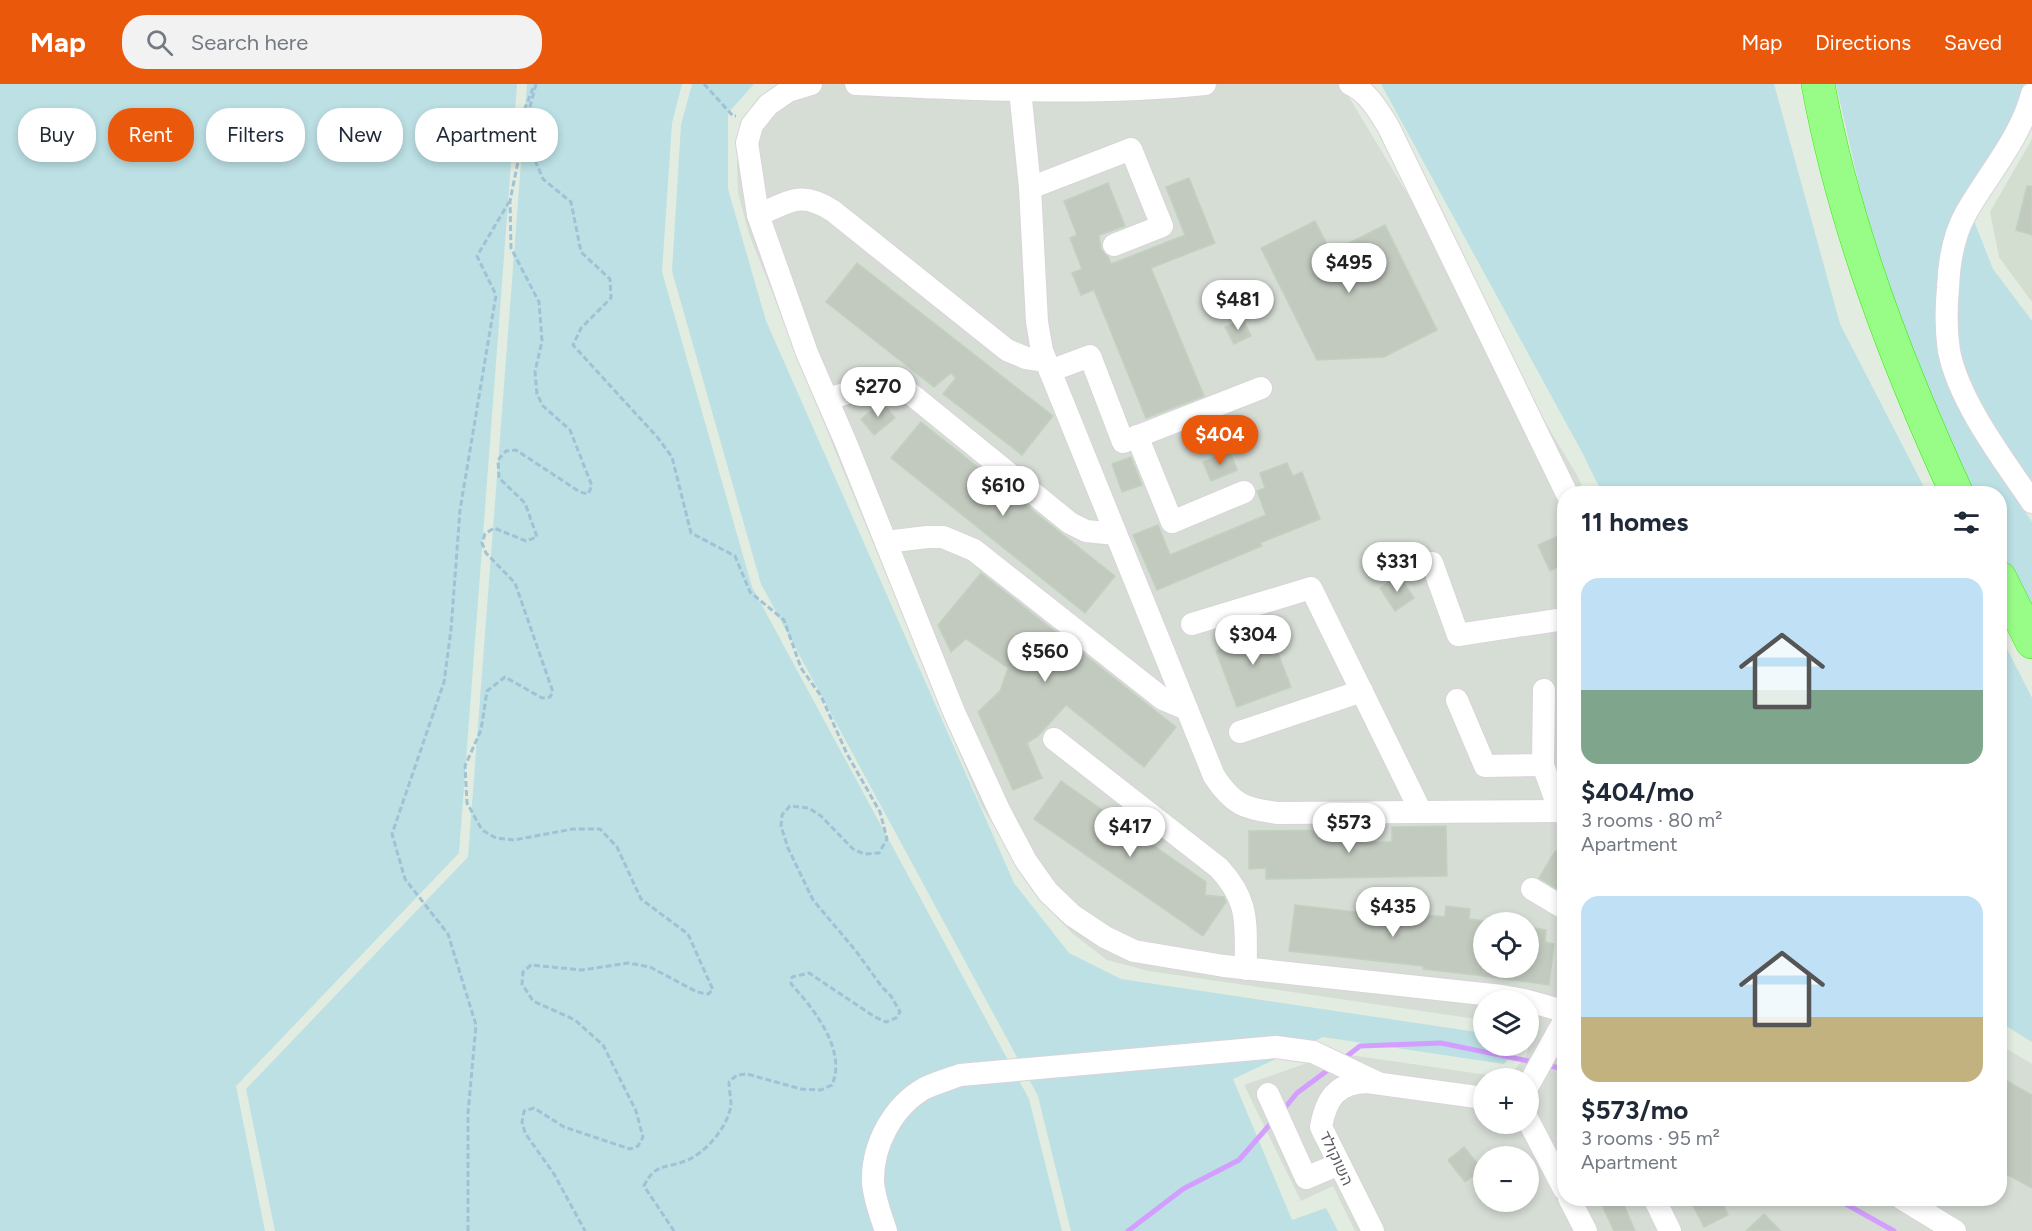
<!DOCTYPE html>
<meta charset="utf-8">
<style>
body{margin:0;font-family:Figtree,Heebo,sans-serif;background:#f2f2f3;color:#1f2937;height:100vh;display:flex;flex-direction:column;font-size:22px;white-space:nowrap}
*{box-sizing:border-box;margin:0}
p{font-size:20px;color:#747a83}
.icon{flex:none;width:33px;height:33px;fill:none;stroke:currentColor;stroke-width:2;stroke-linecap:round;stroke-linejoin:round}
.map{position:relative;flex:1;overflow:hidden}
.drawer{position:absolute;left:1557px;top:402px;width:450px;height:720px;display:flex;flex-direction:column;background:#fff;border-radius:24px;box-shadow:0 3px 9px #0003}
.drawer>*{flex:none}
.hud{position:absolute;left:18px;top:24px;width:570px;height:54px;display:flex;gap:12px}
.buttons{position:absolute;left:1473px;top:828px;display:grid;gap:12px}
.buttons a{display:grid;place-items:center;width:66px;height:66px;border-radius:50%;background:#fff;box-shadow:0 3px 9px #0003;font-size:30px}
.price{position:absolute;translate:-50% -51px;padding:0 14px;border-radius:21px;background:#fff;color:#222;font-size:20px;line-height:39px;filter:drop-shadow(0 2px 3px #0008)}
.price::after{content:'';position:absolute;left:50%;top:36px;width:18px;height:14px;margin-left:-9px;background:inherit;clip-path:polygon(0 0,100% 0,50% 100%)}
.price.selected{background:#ea580c;color:#fff}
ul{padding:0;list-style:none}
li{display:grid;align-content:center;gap:12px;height:318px;padding:0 24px}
li span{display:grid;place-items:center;height:186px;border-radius:18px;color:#555}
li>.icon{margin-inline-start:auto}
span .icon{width:108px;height:108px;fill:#fffc;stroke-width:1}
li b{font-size:26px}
h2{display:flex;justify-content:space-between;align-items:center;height:72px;padding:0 24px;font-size:26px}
.tag{padding:0 21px;border-radius:24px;background:#fff;box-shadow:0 3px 9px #0003;font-size:21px;line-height:54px}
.tag.selected{background:#ea580c;color:#fff}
header{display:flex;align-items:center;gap:36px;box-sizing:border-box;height:84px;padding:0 30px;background:#ea580c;color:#fff}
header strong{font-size:28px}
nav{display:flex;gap:33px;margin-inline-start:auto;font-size:21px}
.search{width:420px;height:54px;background:#f2f2f3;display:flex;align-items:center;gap:15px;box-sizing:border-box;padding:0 21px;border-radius:24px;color:#747a83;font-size:22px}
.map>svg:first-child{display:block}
.industrial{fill:#d6ddd5;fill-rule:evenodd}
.education{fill:#d3ded1}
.green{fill:#bce0e4}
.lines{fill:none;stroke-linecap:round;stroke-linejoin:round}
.stream{stroke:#d39eff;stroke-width:5}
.building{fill:#c2cabf;stroke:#c2d1bf;stroke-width:1.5}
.minor-casing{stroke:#d9d3da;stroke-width:24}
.highway-casing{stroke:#2fec00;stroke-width:34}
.path{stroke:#9fc2d6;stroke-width:3;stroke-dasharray:6 3;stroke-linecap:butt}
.minor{stroke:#fff;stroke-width:22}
.highway{stroke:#97fd87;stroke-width:33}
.labels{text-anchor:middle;stroke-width:4.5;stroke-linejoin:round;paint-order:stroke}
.street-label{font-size:16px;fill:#5f5961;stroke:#fff}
</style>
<header>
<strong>Map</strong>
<div class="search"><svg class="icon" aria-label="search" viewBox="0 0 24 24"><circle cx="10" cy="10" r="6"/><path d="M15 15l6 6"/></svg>Search here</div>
<nav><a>Map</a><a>Directions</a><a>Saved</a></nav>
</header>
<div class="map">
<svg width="2032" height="1147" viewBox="0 0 2032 1147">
<rect width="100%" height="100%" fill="#e2ece0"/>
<path class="industrial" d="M780 0H1341L1577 391 1585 409 1564 410V1114H2000V961L2032 980V1147H1355L1333 1102 1301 1117 1244 1001 1336 969 1488 991 1511 989 1526 973 1530 958 1528 916H1484L1483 936 1149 887 1107 876 1072 849 1037 813 981 721 836 369 749 150 738 109 737 79 741 53 751 25 768 6ZM1484 838H1528V884H1484ZM1484 994H1528V1040H1484ZM1484 1072H1528V1118H1484Z"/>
<polygon class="education" points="2032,55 2032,218 1999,173 1990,128"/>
<g class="green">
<polygon points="0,0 517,0 459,769 236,1002 265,1147 0,1147"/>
<polygon points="527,0 682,0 672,39 662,188 752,503 1029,1015 1062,1147 275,1147 246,1005 468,773"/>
<polygon points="692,0 754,0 728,29 728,105 766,237 1014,799 1069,869 1121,895 1483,949 1484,962 1518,962 1504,980 1323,953 1233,995 1292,1136 1326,1124 1338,1147 1071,1147 1038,1012 761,500 672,187 681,41"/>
<polygon points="1381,0 1774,0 1840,240 1927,409 1602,409 1583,370"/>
<polygon points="1836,0 2024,0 2010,38 1955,127 1944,154 1938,179 1935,227 1939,269 1980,360 2032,438 2032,535 2000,471 2000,410 1968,409 1890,215 1864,123"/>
<path d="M1974 137 1993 185 2032 237V398C2009 363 1984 329 1968 290 1949 245 1956 181 1974 137Z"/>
<polygon points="2000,551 2032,614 2032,958 2000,938"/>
</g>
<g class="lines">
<g class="stream">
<polyline points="1342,976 1360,962 1441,959 1533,978"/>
<polyline points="1546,981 1564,985"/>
<polyline points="1283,1026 1297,1009 1332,983"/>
<polyline points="1835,1114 1894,1147"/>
<polyline points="1128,1147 1183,1105 1239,1076 1273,1037"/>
</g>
</g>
<g class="building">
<polygon points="1189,94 1215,159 1151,184 1204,312 1146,334 1094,206 1081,211 1072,189 1082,185 1070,154 1077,151 1064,117 1108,99 1125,142 1099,151 1101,165 1108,173 1111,180 1185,151 1166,103"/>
<polygon points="2027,102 2032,102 2032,151 2016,146"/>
<polygon points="1315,137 1331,168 1385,141 1437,246 1384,273 1317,276 1261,164"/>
<polygon points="857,179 1053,332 1022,371 943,310 956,294 951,289 934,303 826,218"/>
<polygon points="1243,235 1251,252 1234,260 1225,243"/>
<polygon points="882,318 895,334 874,351 861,335"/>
<polygon points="921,338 1115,492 1085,529 891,374"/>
<polygon points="1230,367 1237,386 1211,397 1203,378"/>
<polygon points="1131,373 1142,401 1122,408 1112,380"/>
<polygon points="1287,379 1293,392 1302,388 1320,435 1260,459 1262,462 1157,506 1133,451 1158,441 1170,471 1266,431 1257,407 1265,404 1260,389"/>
<polygon points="1558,452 1564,466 1564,480 1550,487 1538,461"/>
<polygon points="981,489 1176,643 1144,683 1066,621 1038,652 1027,659 1042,694 1013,706 978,628 1000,607 1008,584 966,555 951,568 938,541"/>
<polygon points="1399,491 1414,514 1395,527 1380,504"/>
<polygon points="1266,538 1291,603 1237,623 1216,567 1240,557 1237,549"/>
<polygon points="1061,697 1206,798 1205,811 1224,813 1226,818 1203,852 1034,735"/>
<polygon points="1446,742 1447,792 1266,795 1266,784 1249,785 1249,747 1356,746 1356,758 1392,758 1392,743"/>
<polygon points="1555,767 1564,773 1564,809 1539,794"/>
<polygon points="1295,821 1417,835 1418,830 1445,833 1446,822 1470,825 1469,835 1484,837 1484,892 1423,885 1423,882 1289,867"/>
<polygon points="1528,843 1546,846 1545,858 1554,860 1549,901 1484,892 1484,884 1528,884"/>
<polygon points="2000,993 2032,1011 2032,1104 2000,1087"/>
<polygon points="1464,1063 1482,1085 1465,1098 1448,1076"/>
<polygon points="1615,1114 1621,1114 1635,1147 1614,1147 1602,1121"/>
<polygon points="1689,1114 1720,1114 1728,1131 1704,1143"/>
<polygon points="1764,1130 1781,1147 1746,1147"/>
</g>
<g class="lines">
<g class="minor-casing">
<g id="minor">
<polyline points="811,0 788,7 768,21 752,41 747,59 758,131 807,269 846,359 954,628 1000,728 1026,777 1048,808 1072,831 1105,853 1134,867 1224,882 1502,912 1524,916"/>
<path d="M856 0C972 5 1089 12 1205 0"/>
<path d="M1350 0C1367 7 1378 26 1388 42L1567 410"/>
<path d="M1020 6 1030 104 1037 238 1042 267 1214 692C1233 721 1245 725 1278 729L1564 727"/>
<path d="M2032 10C2020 55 1988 90 1966 129 1953 152 1949 178 1948 204 1946 225 1946 247 1949 267 1959 318 2003 375 2032 418"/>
<polyline points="1030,104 1131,65 1162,142 1114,161"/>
<path d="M758 131C790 118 800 106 833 127L1007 266 1026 274 1046 277"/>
<polyline points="1050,287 1090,272 1123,358 1261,304"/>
<path d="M827 315C856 307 876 298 906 306L1070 439 1086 447 1116 450"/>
<polyline points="1137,352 1172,438 1244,408"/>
<polyline points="886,458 927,453 943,453 974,466 1163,615 1187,625"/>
<polyline points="1432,479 1458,551 1564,535"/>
<polyline points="1192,540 1311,504 1421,728"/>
<polyline points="1457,616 1485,682 1543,681 1544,606"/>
<polyline points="1240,648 1362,607"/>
<path d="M1054 655 1219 784C1251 819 1245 840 1246 885"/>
<polyline points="1543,681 1560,728"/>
<polyline points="1532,805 1564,824"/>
<polyline points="1528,917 1564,927"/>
<polyline points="1528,1002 1564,937"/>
<polyline points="1268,1010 1306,1094 1339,1080"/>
<polyline points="1528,1036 1564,1105"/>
<polyline points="1569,1114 1586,1147"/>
<polyline points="1654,1114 1670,1147"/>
<polyline points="1901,1114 1955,1147"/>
<path d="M886 1147C881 1132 874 1114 873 1098 872 1061 893 1022 925 1004 936 999 949 995 960 991L1276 963 1313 968 1378 999"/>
<path d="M1373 1147 1321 1043C1326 1015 1336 999 1367 998L1484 1014"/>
</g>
</g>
<g class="highway-casing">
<g id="highway">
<path d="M1818 0C1844 142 1897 279 1957 410"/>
<polyline points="2000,494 2032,558"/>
</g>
</g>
<g class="path">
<polyline points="536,0 526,38 510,117 511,164 539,218 542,257 535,288 537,310 543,322 570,346 592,402 588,410 580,408 516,366 506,367 498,376 499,394 525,419 537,453 526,457 494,444 485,450 482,459 486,469 515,499 553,608 550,613 542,614 505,593 487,607 481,646 465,682 467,719 482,746 496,754 514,756 573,745 600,745 617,763 641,815 688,850 713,906 708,910 697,908 650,883 628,879 582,886 531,881 523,888 522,900 533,917 575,936 603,961 636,1027 643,1053 638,1062 630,1065 564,1043 534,1024 524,1027 522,1038 525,1049 554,1090 585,1147"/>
<polyline points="704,0 733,32 736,32"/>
<polyline points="526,35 525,24 533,4"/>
<path d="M526 42 528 60 543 95 571 118 581 168 610 195 611 214 581 244 573 261 658 354 672 373 691 449 735 472 750 508 784 536 801 584 821 612 847 670 880 728 887 755 879 769 864 770 853 765 821 732 809 724 790 722 782 731 781 742 788 764 813 816 856 867 882 903 891 912 900 928 896 934 886 938 875 933 809 889 792 893 791 900C814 925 847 966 832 1001L821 1006 801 1005 747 990 737 991 729 998C729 1005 731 1014 731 1021 728 1043 705 1070 685 1077 665 1085 655 1079 644 1102L674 1147"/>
<polyline points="468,1147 468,1029 476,941 448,850 405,795 392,750 444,598 451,546 460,426 496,211 477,172 509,118"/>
</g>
<use href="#minor" class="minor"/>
<use href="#highway" class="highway"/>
</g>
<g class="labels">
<g class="street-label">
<text transform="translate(1337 1074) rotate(65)" y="6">השוקולד</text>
</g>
</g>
</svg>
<div class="buttons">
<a><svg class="icon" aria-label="locate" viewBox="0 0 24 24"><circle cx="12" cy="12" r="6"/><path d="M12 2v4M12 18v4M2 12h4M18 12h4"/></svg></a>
<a><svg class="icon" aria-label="layers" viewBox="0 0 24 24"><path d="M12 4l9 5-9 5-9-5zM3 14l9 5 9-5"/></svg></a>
<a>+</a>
<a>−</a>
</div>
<b class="price" style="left:1349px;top:210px">$495</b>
<b class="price" style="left:1238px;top:247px">$481</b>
<b class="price" style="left:878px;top:334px">$270</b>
<b class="price selected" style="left:1220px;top:382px">$404</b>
<b class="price" style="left:1003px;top:433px">$610</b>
<b class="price" style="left:1397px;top:509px">$331</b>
<b class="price" style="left:1253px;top:582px">$304</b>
<b class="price" style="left:1045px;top:599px">$560</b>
<b class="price" style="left:1349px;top:770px">$573</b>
<b class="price" style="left:1130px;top:774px">$417</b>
<b class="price" style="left:1393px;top:854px">$435</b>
<div class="hud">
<a class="tag">Buy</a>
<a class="tag selected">Rent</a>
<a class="tag">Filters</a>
<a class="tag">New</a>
<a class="tag">Apartment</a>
</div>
<section class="drawer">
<h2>11 homes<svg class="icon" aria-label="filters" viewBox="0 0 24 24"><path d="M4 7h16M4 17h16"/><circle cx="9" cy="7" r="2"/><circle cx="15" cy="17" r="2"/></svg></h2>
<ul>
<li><span style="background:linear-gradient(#bfe0f5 60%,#7fa58c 0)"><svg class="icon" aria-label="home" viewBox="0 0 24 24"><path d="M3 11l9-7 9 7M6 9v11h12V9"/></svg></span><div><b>$404/mo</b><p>3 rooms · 80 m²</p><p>Apartment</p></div></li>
<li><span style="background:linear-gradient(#bfe0f5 65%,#c2b280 0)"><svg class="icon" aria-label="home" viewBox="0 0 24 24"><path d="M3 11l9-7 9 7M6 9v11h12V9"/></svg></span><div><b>$573/mo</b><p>3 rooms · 95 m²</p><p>Apartment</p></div></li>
</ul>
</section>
</div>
